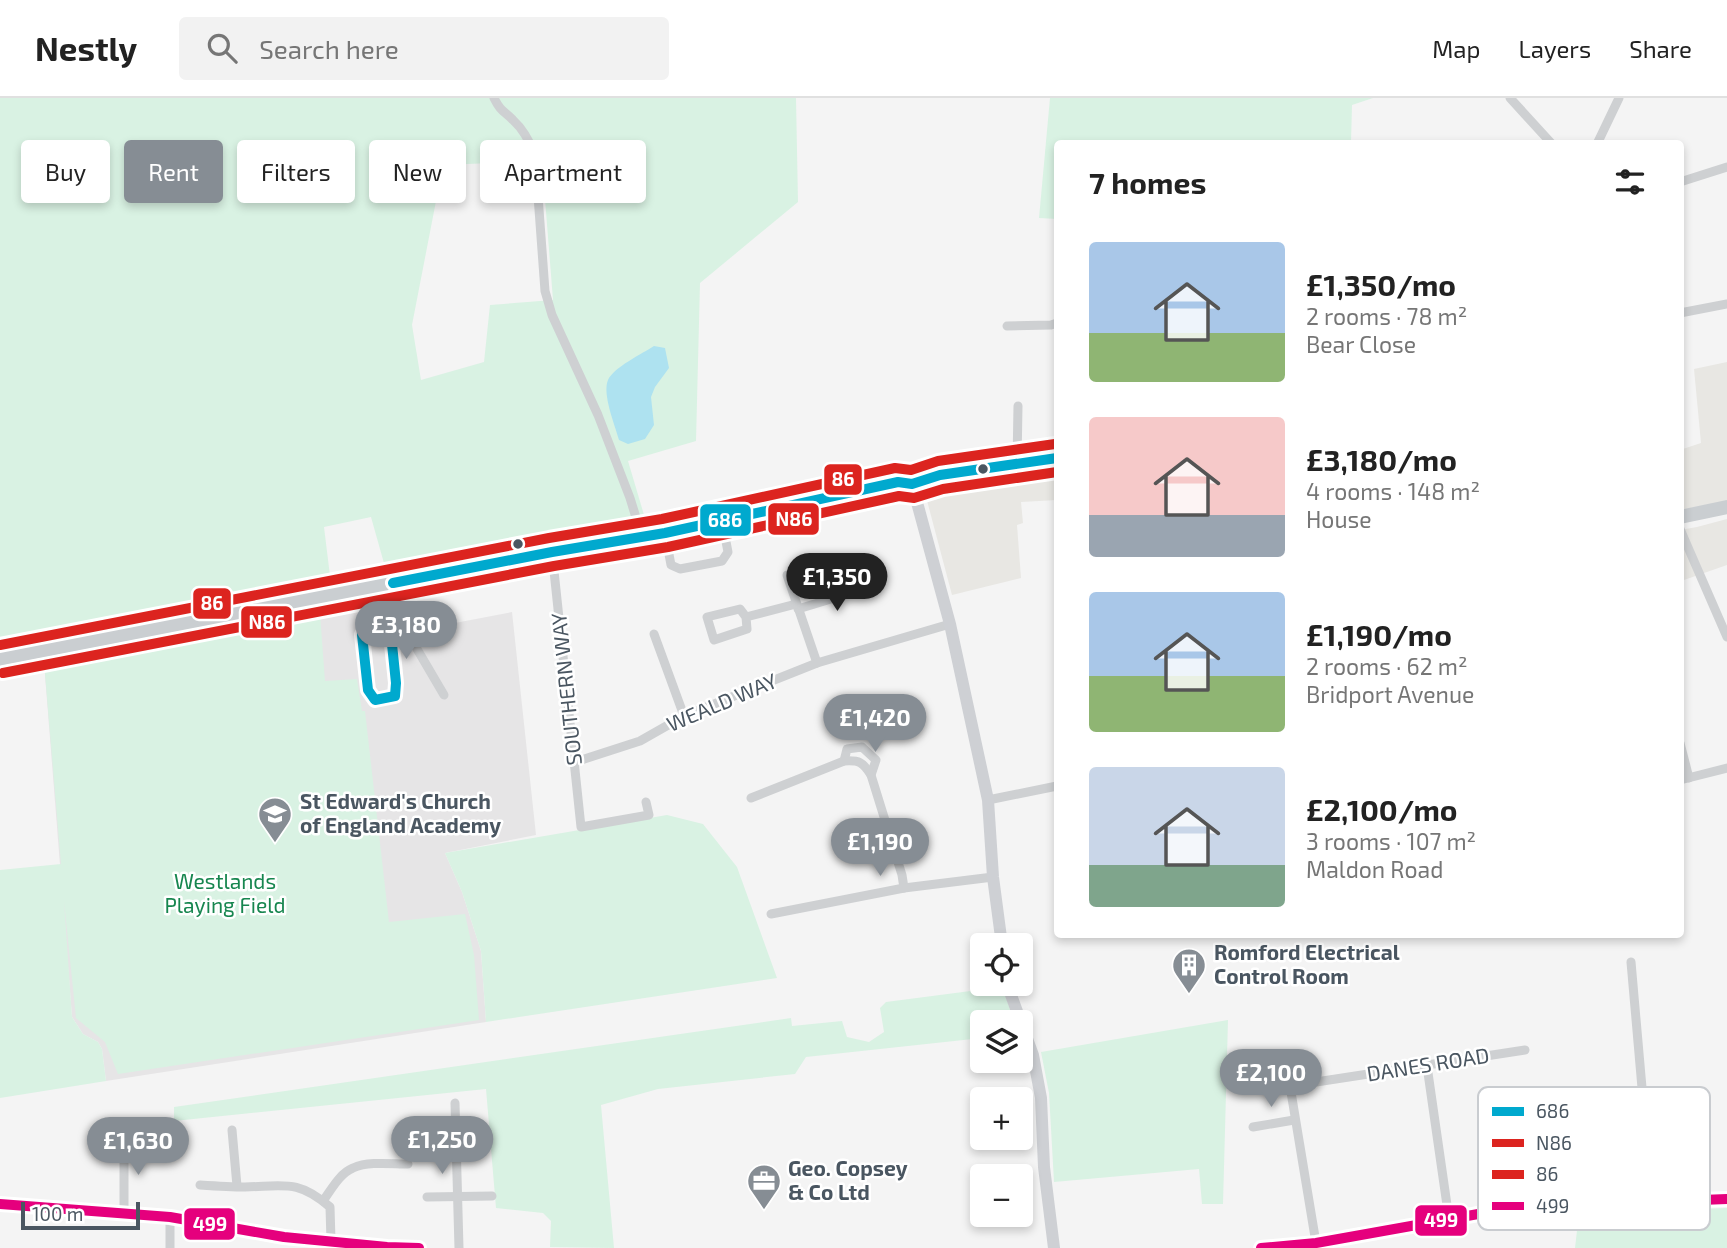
<!DOCTYPE html>
<meta charset="utf-8">
<style>
body{margin:0;font-family:"Exo 2",sans-serif;background:#f2f2f2;color:#222;height:100vh;display:flex;flex-direction:column;font-size:26px;white-space:nowrap}
*{box-sizing:border-box;margin:0}
p{font-size:23px;color:#767676}
.icon{flex:none;width:38px;height:38px;fill:none;stroke:currentColor;stroke-width:2;stroke-linecap:round;stroke-linejoin:round}
.map{position:relative;flex:1;overflow:hidden}
.details{position:absolute;left:1054px;top:42px;width:630px;height:798px;display:flex;flex-direction:column;background:#fff;border-radius:7px;box-shadow:0 4px 10px #0003}
.details>*{flex:none}
.top-card{position:absolute;left:21px;top:42px;width:665px;height:63px;display:flex;gap:14px}
.tools{position:absolute;left:970px;top:835px;display:grid;gap:14px}
.tools a{display:grid;place-items:center;width:63px;height:63px;border-radius:7px;background:#fff;box-shadow:0 4px 10px #0003;font-size:35px}
.scale{position:absolute;left:21px;bottom:18px;width:119px;box-sizing:border-box;padding-left:7px;border:4px solid #4a5661;border-top:0;font-size:19px;line-height:24px;white-space:nowrap;color:#4a5661;-webkit-text-stroke:5px #fff;paint-order:stroke}
.price{position:absolute;translate:-50% -60px;padding:0 16px;border-radius:24px;background:#868d94;color:#fff;font-size:23px;line-height:46px;filter:drop-shadow(0 2px 4px #0008)}
.price::after{content:'';position:absolute;left:50%;top:42px;width:21px;height:16px;margin-left:-10px;background:inherit;clip-path:polygon(0 0,100% 0,50% 100%)}
.price.on{background:#222;color:#fff}
ul{padding:0;list-style:none}
li{display:flex;align-items:center;gap:21px;height:175px;padding:0 35px}
li span{display:grid;place-items:center;flex:none;width:196px;height:140px;border-radius:7px;color:#555}
li>.icon{margin-inline-start:auto}
span .icon{width:84px;height:84px;fill:#fffc;stroke-width:1}
li b{font-size:30px}
h2{display:flex;justify-content:space-between;align-items:center;height:84px;padding:0 35px;font-size:30px}
.tag{padding:0 24px;border-radius:7px;background:#fff;box-shadow:0 4px 10px #0003;font-size:24px;line-height:63px}
.tag.on{background:#868d94;color:#fff}
header{display:flex;align-items:center;gap:42px;box-sizing:border-box;height:98px;padding:0 35px;background:#fff;border-bottom:2px solid #e0e0e0}
header strong{font-size:33px}
nav{display:flex;gap:38px;margin-inline-start:auto;font-size:24px}
.search{width:490px;height:63px;background:#f2f2f2;display:flex;align-items:center;gap:18px;box-sizing:border-box;padding:0 24px;border-radius:7px;color:#767676;font-size:26px}
.map>svg:first-child{display:block}
.commercial{fill:#e8e7e3}
.education{fill:#e6e5e6}
.green{fill:#d9f2e3;fill-rule:evenodd}
.water{fill:#aee2f0}
.lines{fill:none;stroke-linecap:round;stroke-linejoin:round}
.street{stroke:#ced0d2;stroke-width:9}
.secondary{stroke:#ced0d4;stroke-width:12}
.primary{stroke:#caced1;stroke-width:14}
.bus-1-casing{stroke:#fff;stroke-width:16}
.bus-2-casing{stroke:#fff;stroke-width:16}
.bus-3-casing{stroke:#fff;stroke-width:16}
.bus-4-casing{stroke:#fff;stroke-width:16}
.bus-1{stroke:#00a9ce;stroke-width:10}
.bus-2{stroke:#dc241f;stroke-width:10}
.bus-3{stroke:#dc241f;stroke-width:10}
.bus-4{stroke:#e5007d;stroke-width:10}
.bus-dot{fill:#4a5661;stroke:#fff;stroke-width:2.5}
.labels{text-anchor:middle;stroke-width:5;stroke-linejoin:round;paint-order:stroke}
.street-label{font-size:21px;fill:#4a5661;stroke:#fff}
.poi-label{font-size:21px;font-weight:bold;fill:#4a5661;stroke:#fff;text-anchor:start}
.park-label{font-size:21px;fill:#17864f;stroke:#fff}
.key{fill:#fff;stroke:#c9ccd0;stroke-width:2}
.key-label{font-size:19px;fill:#4a5661}
.line-badge{stroke:#fff;stroke-width:2.5}
.badge-label{font-size:19px;text-anchor:middle;font-weight:bold;fill:#fff}
</style>
<header>
<strong>Nestly</strong>
<div class="search"><svg class="icon" aria-label="search" viewBox="0 0 24 24"><circle cx="10" cy="10" r="6"/><path d="M15 15l6 6"/></svg>Search here</div>
<nav><a>Map</a><a>Layers</a><a>Share</a></nav>
</header>
<div class="map">
<svg width="1727" height="1150" viewBox="0 0 1727 1150">
<rect width="100%" height="100%" fill="#f4f4f4"/>
<g class="commercial">
<polygon points="1727,264 1727,403 1680,412 1680,352 1701,345 1694,271"/>
<polygon points="1057,375 1057,402 1021,404 1023,425 1017,427 1021,480 952,497 925,395"/>
<polygon points="1727,421 1727,467 1684,482 1680,477 1680,432 1697,429"/>
</g>
<polygon class="education" points="398,498 404,499 410,528 413,533 512,514 536,737 445,755 462,794 481,853 486,924 106,983 102,951 98,944 83,936 72,919 44,564 361,504"/>
<g class="green">
<path d="M0 0H796L798 104 700 185 696 343 628 363 647 427 387 476 371 419 324 429 331 486 302 495 0 549ZM540 63 545 101 553 202 490 207 484 264 421 282 412 227 443 67Z"/>
<polygon points="1050,0 1373,0 1352,7 1351,45 1057,46 1057,121 1039,120"/>
<polygon points="320,516 325,583 357,581 362,613 365,613 389,824 465,816 474,857 479,922 118,976 105,944 76,920 64,803 72,919 83,936 98,944 102,951 106,983 0,1000 0,772 61,766 44,564"/>
<polygon points="667,717 703,726 737,769 777,880 486,924 481,853 462,794 445,755"/>
<polygon points="986,891 989,895 1004,893 1014,924 982,924 982,940 806,959 795,976 658,991 601,1007 614,1150 550,1149 551,1123 543,1115 496,1110 486,991 174,1023 174,1009 791,920 792,928 842,923 847,939 869,944 884,934 880,910 886,904"/>
<polygon points="1228,922 1223,1106 1202,1106 1199,1071 1054,1084 1049,995 1041,954"/>
<polygon points="1727,1110 1727,1150 1575,1150 1579,1115"/>
</g>
<path class="water" d="M654 248 665 250 669 270 655 289 651 299 654 327 645 341 628 346 619 342C615 327 602 296 608 282 614 269 642 256 654 248Z"/>
<g class="lines">
<g class="street">
<path d="M494 0C501 14 503 12 513 22 524 32 530 44 535 57L545 193 552 217 598 317 630 400 642 439"/>
<polyline points="1510,0 1552,46"/>
<polyline points="1597,46 1619,0"/>
<polyline points="1680,84 1727,69"/>
<polyline points="1680,215 1727,206"/>
<polyline points="1007,228 1051,227 1057,225"/>
<polyline points="1017,365 1018,308"/>
<polyline points="1680,431 1727,539"/>
<polyline points="665,435 671,467 680,471 722,463 728,454 722,423"/>
<polyline points="552,454 581,729 649,717 646,704"/>
<polyline points="787,477 817,565"/>
<polyline points="393,485 400,522 444,597"/>
<polyline points="798,511 867,490"/>
<polyline points="746,519 740,511 707,519 714,542 747,531 746,519 796,506"/>
<polyline points="390,527 362,537 368,592 375,602 395,598 396,585 390,527 398,515"/>
<polyline points="654,536 684,618"/>
<polyline points="1680,645 1689,680"/>
<polyline points="844,663 847,651 862,649 876,662 871,677"/>
<polyline points="575,664 640,643 684,618 817,565 950,526"/>
<polyline points="1680,682 1727,670"/>
<path d="M751 700 844 663C859 662 863 664 871 677L902 777 904 790"/>
<polyline points="988,702 1057,688"/>
<polyline points="771,816 904,790 993,779"/>
<polyline points="1631,864 1652,1104"/>
<polyline points="1427,968 1449,1121"/>
<polyline points="455,1005 459,1150"/>
<polyline points="1253,1029 1294,1022"/>
<polyline points="232,1032 237,1088"/>
<path d="M200 1087C215 1088 230 1089 245 1089 284 1088 298 1081 330 1109L331 1143"/>
<polyline points="427,1099 492,1098"/>
<path d="M323 1103C331 1092 340 1075 353 1070 369 1063 391 1066 408 1066"/>
<polyline points="124,1116 124,1043"/>
<polyline points="170,1119 170,1150"/>
<polyline points="1316,1145 1290,988 1525,952"/>
</g>
<g class="secondary">
<polyline points="912,386 950,526 988,702 993,779 1002,847"/>
<polyline points="1009,886 1011,897 1033,957 1041,1000 1044,1069 1054,1150"/>
<polyline points="0,1106 170,1119 284,1139 387,1149 419,1150"/>
<polyline points="1261,1150 1316,1145 1495,1113 1574,1107 1727,1101"/>
</g>
<g class="primary">
<polyline points="1680,419 1727,409"/>
<polyline points="0,561 552,454 665,435 898,384 912,386 940,377 1057,360"/>
</g>
<g class="bus-1-casing">
<g id="bus-1">
<polyline points="393,485 552,454 665,435 898,384 912,386 940,377 1057,360"/>
<polygon points="390,527 396,585 395,598 375,602 368,592 362,537"/>
</g>
</g>
<g class="bus-2-casing">
<polyline id="bus-2" points="3,575 554,468 668,449 899,398 914,400 943,391 1057,374"/>
</g>
<g class="bus-3-casing">
<polyline id="bus-3" points="0,547 549,440 662,421 895,370 911,372 938,363 1055,346"/>
</g>
<g class="bus-4-casing">
<g id="bus-4">
<polyline points="0,1106 170,1119 284,1139 387,1149 419,1150"/>
<polyline points="1261,1150 1316,1145 1495,1113 1574,1107 1727,1101"/>
</g>
</g>
<use href="#bus-1" class="bus-1"/>
<use href="#bus-2" class="bus-2"/>
<use href="#bus-3" class="bus-3"/>
<use href="#bus-4" class="bus-4"/>
</g>
<defs>
<g id="school-pin" transform="scale(1.75)"><path d="M0 17L-7.5 6A9.5 9.5 0 1 1 7.5 6Z" fill="#868d94" stroke="#fff"/><path d="M0-5L7-2L0 1L-7-2ZM-4 1L0 2.5L4 1V4Q0 6-4 4Z" fill="#fff"/></g>
<g id="building-pin" transform="scale(1.75)"><path d="M0 17L-7.5 6A9.5 9.5 0 1 1 7.5 6Z" fill="#868d94" stroke="#fff"/><path d="M-4-6H4V6H1V3H-1V6H-4ZM-2.5-4.3h1.7v1.8h-1.7ZM.8-4.3h1.7v1.8H.8ZM-2.5-1h1.7V.8h-1.7ZM.8-1h1.7V.8H.8Z" fill="#fff"/></g>
<g id="office-pin" transform="scale(1.75)"><path d="M0 17L-7.5 6A9.5 9.5 0 1 1 7.5 6Z" fill="#868d94" stroke="#fff"/><path d="M-6-3h4V-5.5h4V-3h4V5H-6ZM-1-4.5V-3h2v-1.5ZM-6 0V1H6V0Z" fill="#fff"/></g>
</defs>
<g fill-rule="evenodd">
<use href="#school-pin" x="275" y="716"/>
<use href="#building-pin" x="1189" y="867"/>
<use href="#office-pin" x="764" y="1083"/>
</g>
<g class="bus-dot">
<circle cx="983" cy="371" r="6"/>
<circle cx="518" cy="446" r="6"/>
</g>
<g class="labels">
<g class="street-label">
<text transform="translate(567 591) rotate(-96)" y="7">SOUTHERN WAY</text>
<text transform="translate(722 605) rotate(-23)" y="7">WEALD WAY</text>
<text transform="translate(1428 967) rotate(-9)" y="7">DANES ROAD</text>
</g>
<g class="poi-label">
<text x="300" y="711">St Edward's Church<tspan x="300" dy="24">of England Academy</tspan></text>
<text x="1214" y="862">Romford Electrical<tspan x="1214" dy="24">Control Room</tspan></text>
<text x="788" y="1078">Geo. Copsey<tspan x="788" dy="24">&amp; Co Ltd</tspan></text>
</g>
<g class="park-label">
<text x="225" y="791">Westlands<tspan x="225" dy="24">Playing Field</tspan></text>
</g>
</g>
<rect x="1478" y="989" width="232" height="143" rx="10" class="key"/>
<rect x="1492" y="1009" width="32" height="9" fill="#00a9ce"/>
<rect x="1492" y="1041" width="32" height="8" fill="#dc241f"/>
<rect x="1492" y="1072" width="32" height="9" fill="#dc241f"/>
<rect x="1492" y="1104" width="32" height="8" fill="#e5007d"/>
<g class="key-label">
<text x="1536" y="1020">686</text>
<text x="1536" y="1052">N86</text>
<text x="1536" y="1083">86</text>
<text x="1536" y="1115">499</text>
</g>
<g class="line-badge">
<rect x="823" y="365" width="40" height="33" rx="7" fill="#dc241f"/>
<rect x="767" y="404" width="53" height="34" rx="7" fill="#dc241f"/>
<rect x="699" y="405" width="53" height="34" rx="7" fill="#00a9ce"/>
<rect x="192" y="489" width="40" height="33" rx="7" fill="#dc241f"/>
<rect x="240" y="507" width="53" height="34" rx="7" fill="#dc241f"/>
<rect x="1414" y="1106" width="54" height="33" rx="7" fill="#e5007d"/>
<rect x="183" y="1109" width="53" height="34" rx="7" fill="#e5007d"/>
</g>
<g class="badge-label">
<text x="843" y="388">86</text>
<text x="794" y="428">N86</text>
<text x="725" y="429">686</text>
<text x="212" y="512">86</text>
<text x="267" y="531">N86</text>
<text x="1441" y="1129">499</text>
<text x="210" y="1133">499</text>
</g>
</svg>
<div class="tools">
<a><svg class="icon" aria-label="locate" viewBox="0 0 24 24"><circle cx="12" cy="12" r="6"/><path d="M12 2v4M12 18v4M2 12h4M18 12h4"/></svg></a>
<a><svg class="icon" aria-label="layers" viewBox="0 0 24 24"><path d="M12 4l9 5-9 5-9-5zM3 14l9 5 9-5"/></svg></a>
<a>+</a>
<a>−</a>
</div>
<div class="scale">100 m</div>
<b class="price on" style="left:837px;top:515px">£1,350</b>
<b class="price" style="left:406px;top:563px">£3,180</b>
<b class="price" style="left:875px;top:656px">£1,420</b>
<b class="price" style="left:880px;top:780px">£1,190</b>
<b class="price" style="left:1271px;top:1011px">£2,100</b>
<b class="price" style="left:442px;top:1078px">£1,250</b>
<b class="price" style="left:138px;top:1079px">£1,630</b>
<div class="top-card">
<a class="tag">Buy</a>
<a class="tag on">Rent</a>
<a class="tag">Filters</a>
<a class="tag">New</a>
<a class="tag">Apartment</a>
</div>
<section class="details">
<h2>7 homes<svg class="icon" aria-label="filters" viewBox="0 0 24 24"><path d="M4 7h16M4 17h16"/><circle cx="9" cy="7" r="2"/><circle cx="15" cy="17" r="2"/></svg></h2>
<ul>
<li><span style="background:linear-gradient(#a9c7e8 65%,#8fb573 0)"><svg class="icon" aria-label="home" viewBox="0 0 24 24"><path d="M3 11l9-7 9 7M6 9v11h12V9"/></svg></span><div><b>£1,350/mo</b><p>2 rooms · 78 m²</p><p>Bear Close</p></div></li>
<li><span style="background:linear-gradient(#f6c9c9 70%,#9aa5b1 0)"><svg class="icon" aria-label="home" viewBox="0 0 24 24"><path d="M3 11l9-7 9 7M6 9v11h12V9"/></svg></span><div><b>£3,180/mo</b><p>4 rooms · 148 m²</p><p>House</p></div></li>
<li><span style="background:linear-gradient(#a9c7e8 60%,#8fb573 0)"><svg class="icon" aria-label="home" viewBox="0 0 24 24"><path d="M3 11l9-7 9 7M6 9v11h12V9"/></svg></span><div><b>£1,190/mo</b><p>2 rooms · 62 m²</p><p>Bridport Avenue</p></div></li>
<li><span style="background:linear-gradient(#c9d6e8 70%,#7fa58c 0)"><svg class="icon" aria-label="home" viewBox="0 0 24 24"><path d="M3 11l9-7 9 7M6 9v11h12V9"/></svg></span><div><b>£2,100/mo</b><p>3 rooms · 107 m²</p><p>Maldon Road</p></div></li>
</ul>
</section>
</div>
